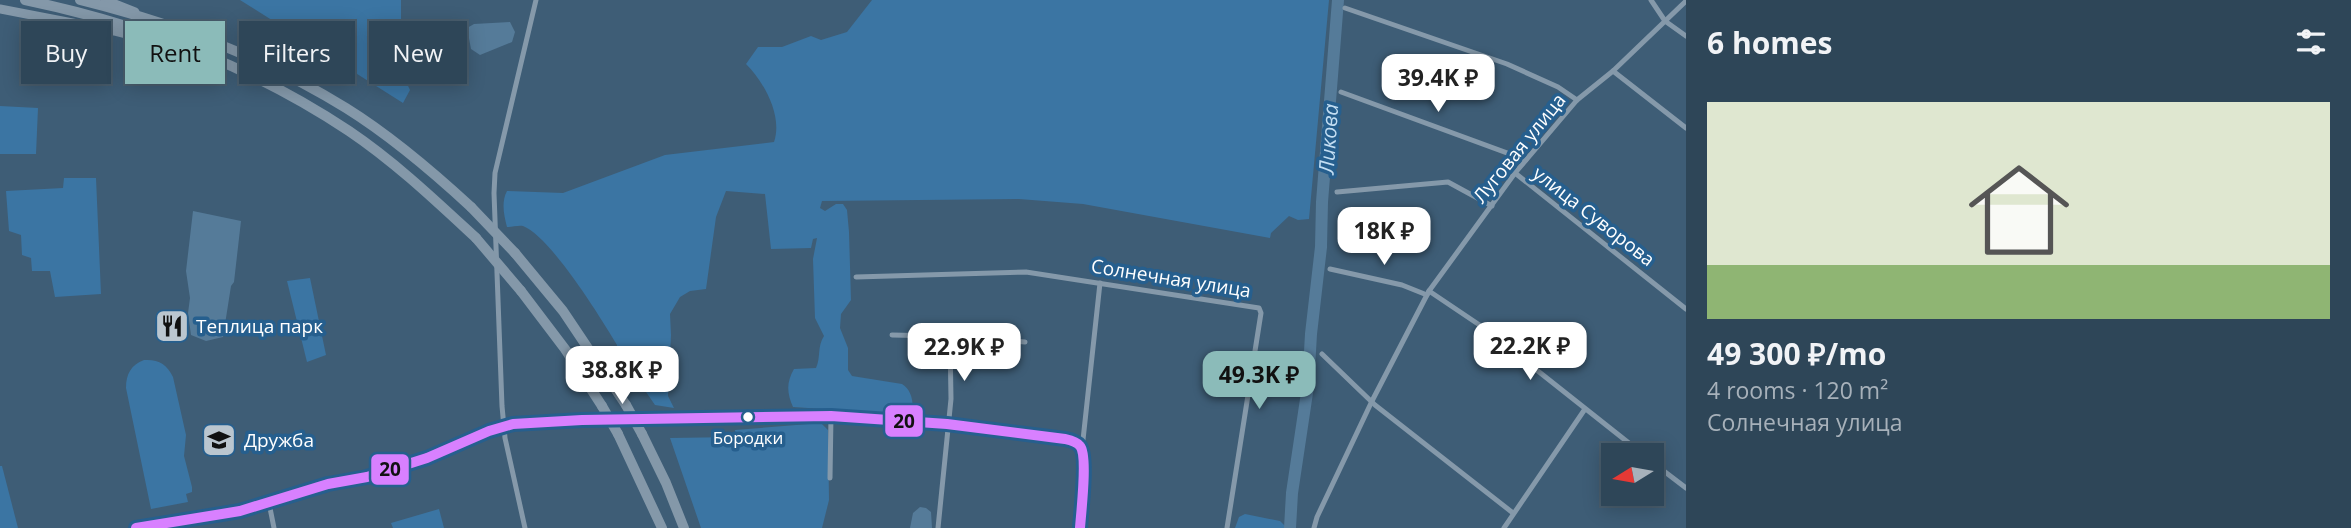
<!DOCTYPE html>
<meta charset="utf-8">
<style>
body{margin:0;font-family:"Open Sans",sans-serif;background:#3a5061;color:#f1f3f6;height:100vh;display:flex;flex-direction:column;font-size:26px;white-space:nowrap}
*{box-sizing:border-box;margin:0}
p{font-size:23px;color:#a7b1ba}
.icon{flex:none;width:38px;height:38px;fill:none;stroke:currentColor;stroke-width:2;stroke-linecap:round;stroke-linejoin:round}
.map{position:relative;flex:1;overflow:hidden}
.panel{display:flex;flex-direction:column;background:#2e4658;width:665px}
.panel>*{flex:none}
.banner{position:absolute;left:21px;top:21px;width:665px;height:63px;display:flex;gap:14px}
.needle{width:46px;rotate:259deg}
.controls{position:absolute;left:1601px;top:443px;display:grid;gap:14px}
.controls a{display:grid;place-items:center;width:63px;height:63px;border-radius:0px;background:#2e4658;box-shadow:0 4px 18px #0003,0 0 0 2px #495e6e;font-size:35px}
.price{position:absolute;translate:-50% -60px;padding:0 16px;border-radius:14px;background:#fff;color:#222;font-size:23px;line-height:46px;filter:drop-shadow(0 2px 4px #0008)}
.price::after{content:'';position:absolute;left:50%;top:42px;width:21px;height:16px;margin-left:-10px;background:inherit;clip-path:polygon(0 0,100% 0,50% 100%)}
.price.active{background:#8bbbb9;color:#111}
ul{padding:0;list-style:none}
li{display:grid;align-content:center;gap:14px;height:371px;padding:0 21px}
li+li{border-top:2px solid #495e6e}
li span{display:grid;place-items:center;height:217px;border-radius:0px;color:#555}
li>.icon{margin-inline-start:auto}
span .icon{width:126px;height:126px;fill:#fffc;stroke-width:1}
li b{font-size:30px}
h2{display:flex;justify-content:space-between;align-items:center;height:84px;padding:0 21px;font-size:30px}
.pill{padding:0 24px;border-radius:0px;background:#2e4658;box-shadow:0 4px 18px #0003,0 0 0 2px #495e6e;font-size:24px;line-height:63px}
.pill.active{background:#8bbbb9;color:#111}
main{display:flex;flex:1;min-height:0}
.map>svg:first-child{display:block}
.green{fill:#3b75a3}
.water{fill:#557b99}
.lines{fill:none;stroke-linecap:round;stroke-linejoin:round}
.river{stroke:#557b99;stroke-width:12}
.minor{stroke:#8599aa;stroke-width:5}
.tertiary{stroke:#8599aa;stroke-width:7}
.primary{stroke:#8498a9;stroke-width:9}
.trunk{stroke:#8498a9;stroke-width:10}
.trunk-bridge{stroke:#8498a9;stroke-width:10}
.bus-1-casing{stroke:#265f8e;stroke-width:16}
.bus-1{stroke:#d880ff;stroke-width:10}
.bus-dot{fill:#fff;stroke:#265f8e;stroke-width:2.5}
.labels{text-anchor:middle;stroke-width:7;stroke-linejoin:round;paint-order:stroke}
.bus-label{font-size:17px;fill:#fff;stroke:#265f8e}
.street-label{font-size:19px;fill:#fff;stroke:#265f8e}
.poi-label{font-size:19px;fill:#fff;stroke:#265f8e;text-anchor:start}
.water-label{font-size:21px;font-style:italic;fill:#c2ddf2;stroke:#265f8e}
.line-badge{stroke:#265f8e;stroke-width:2.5}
.pale-badge-label{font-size:19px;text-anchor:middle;font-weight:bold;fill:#111}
</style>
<main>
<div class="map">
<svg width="1686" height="528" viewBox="0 0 1686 528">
<rect width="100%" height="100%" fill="#3e5d76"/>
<g class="green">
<polygon points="240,0 401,0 401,71 410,90 403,103"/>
<path d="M872 0H1329L1309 219 1298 220 1289 216 1271 233 1270 238 1083 204 1019 199 822 201 820 208 825 211 836 204H843L847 210 849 232 851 300 841 314 840 328 848 348V370L852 376 902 384C912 390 914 403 912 415L793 407C787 393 786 383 794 369L816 368C821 357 817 347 824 336L815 318 813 259 817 238 813 239 811 248 771 249 765 194 726 191 716 217 706 289 690 291 680 297 670 314 671 335 668 396 674 408 655 405 617 350V345C601 318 550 236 523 226 519 225 512 227 507 227 504 216 501 202 507 191L563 193 665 155 774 142C783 116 764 82 746 64L758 47H782L811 36 821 40 847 32Z"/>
<polygon points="22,46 37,47 35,74 20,73"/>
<polygon points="40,49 56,50 54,77 39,76"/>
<polygon points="57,51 72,52 71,79 56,78"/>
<polygon points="0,106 38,108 36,154 0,154"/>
<polygon points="64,178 96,178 101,294 55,297 50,271 32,271 31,258 22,255 21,235 9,231 6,191 63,188"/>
<polygon points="310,278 326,355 307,362 287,281"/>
<path d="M144 360C158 359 167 364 173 377L186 435 184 456 192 487V492L186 494 188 502 151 509 126 388C126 374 131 365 144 360Z"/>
<polygon points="821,423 828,430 829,500 822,528 701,528 670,438 736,437 735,430"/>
<polygon points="0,466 2,466 18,528 0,528"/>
<polygon points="439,509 444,528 393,528 391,523"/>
<polygon points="1245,514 1280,521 1287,528 1235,528 1239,517"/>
</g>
<g class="water">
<polygon points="510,22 515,32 512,42 480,55 471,49 467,28 474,24"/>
<polygon points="193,211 241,221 234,282 231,286 223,337 206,341 191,335 188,313 190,298 186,271"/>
<polygon points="920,507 926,508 931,512 932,528 910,528 913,513"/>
</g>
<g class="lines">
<polyline class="river" points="1290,528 1292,493 1308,386 1311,334 1321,247 1322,202 1338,0"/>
<g class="minor">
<polyline points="1651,0 1665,21 1686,36"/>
<polyline points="1345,8 1507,64 1558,87 1577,100"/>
<polyline points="1613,71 1686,128"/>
<polyline points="1341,92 1526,160"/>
<polyline points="1515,173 1686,309"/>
<polyline points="1337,192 1448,182 1492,206"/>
<polyline points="1330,269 1402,285 1427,295"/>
<polyline points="856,277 1026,272 1259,308 1261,313 1227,528"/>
<polyline points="1429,291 1481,326 1644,455"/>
<polyline points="892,335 936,336 950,340 974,338 1025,342"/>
<polyline points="1322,354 1375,405 1513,513"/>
<polyline points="1082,449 1100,283"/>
<polyline points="1652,462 1686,488"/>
<polyline points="830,478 831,416"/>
<polyline points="269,503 274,528"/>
<polyline points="525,528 505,438 502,406 494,193 495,173 536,0"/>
<polyline points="938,528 951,399 950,340"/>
<polyline points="1314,528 1317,517 1372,401 1429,291 1515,173 1577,100 1613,71 1686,1"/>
<polyline points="1504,528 1585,409"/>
</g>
<polyline class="tertiary" points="136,528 240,511 328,484 367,477 427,458 489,431 513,424 582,420 831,416 947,424 1065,439 1077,443 1083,453 1082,528"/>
<g class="primary">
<polyline points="105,0 135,12"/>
<polyline points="0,9 114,31 169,45"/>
</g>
<g class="trunk">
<path d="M25 0C141 24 250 65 349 131 395 162 436 201 476 238"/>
<path d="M80 0C173 23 264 57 346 108 391 136 432 171 471 207"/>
<polyline points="515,253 563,311 626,405"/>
<polyline points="521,291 565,349 602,406"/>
<polyline points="618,434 662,528"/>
<polyline points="642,434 666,483 684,528"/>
</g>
<g class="trunk-bridge">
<polyline points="471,207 515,253"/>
<polyline points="476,238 521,291"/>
<polyline points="626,405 642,434"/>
<polyline points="602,406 618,434"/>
</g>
<g class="bus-1-casing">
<path id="bus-1" d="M136 528 240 511 328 484 367 477 427 458 489 431 513 424 582 420 831 416 947 424 1065 439C1070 440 1076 441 1080 446 1088 455 1081 513 1080 528"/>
</g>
<use href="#bus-1" class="bus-1"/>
</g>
<defs>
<g id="restaurant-square" transform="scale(1.75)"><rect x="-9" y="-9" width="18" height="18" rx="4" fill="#bbc6cf" stroke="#265f8e"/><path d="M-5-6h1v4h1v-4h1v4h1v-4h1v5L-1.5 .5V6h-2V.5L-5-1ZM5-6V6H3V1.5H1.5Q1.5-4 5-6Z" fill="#111"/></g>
<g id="school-square" transform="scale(1.75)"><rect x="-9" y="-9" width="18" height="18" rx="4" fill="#bbc6cf" stroke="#265f8e"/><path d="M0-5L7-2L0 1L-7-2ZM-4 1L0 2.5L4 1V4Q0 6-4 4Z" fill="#111"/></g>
</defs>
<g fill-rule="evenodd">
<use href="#restaurant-square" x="172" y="326"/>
<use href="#school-square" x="219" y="440"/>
</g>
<circle class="bus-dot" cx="748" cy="417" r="6"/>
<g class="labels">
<g class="bus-label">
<text x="748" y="444">Бородки</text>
</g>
<g class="street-label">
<text transform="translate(1519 148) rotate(-51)" y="7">Луговая улица</text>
<text transform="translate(1594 216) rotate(38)" y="7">улица Суворова</text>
<text transform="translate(1171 278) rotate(9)" y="7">Солнечная улица</text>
</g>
<g class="poi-label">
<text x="196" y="333">Теплица парк</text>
<text x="244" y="447">Дружба</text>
</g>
<g class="water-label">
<text transform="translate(1329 139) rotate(-86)" y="7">Ликова</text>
</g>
</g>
<g class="line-badge">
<rect x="884" y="404" width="40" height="34" rx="7" fill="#d880ff"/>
<rect x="370" y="453" width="40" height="33" rx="7" fill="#d880ff"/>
</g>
<g class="pale-badge-label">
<text x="904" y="428">20</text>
<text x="390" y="476">20</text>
</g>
</svg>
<div class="controls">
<a><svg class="needle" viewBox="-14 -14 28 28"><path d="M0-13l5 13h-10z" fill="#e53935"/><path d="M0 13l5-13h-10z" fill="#a7b1ba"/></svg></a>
</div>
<b class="price" style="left:1438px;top:114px">39.4K ₽</b>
<b class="price" style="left:1384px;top:267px">18K ₽</b>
<b class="price" style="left:1530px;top:382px">22.2K ₽</b>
<b class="price" style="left:964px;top:383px">22.9K ₽</b>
<b class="price" style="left:622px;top:406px">38.8K ₽</b>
<b class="price active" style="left:1259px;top:411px">49.3K ₽</b>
<div class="banner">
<a class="pill">Buy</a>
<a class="pill active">Rent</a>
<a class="pill">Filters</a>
<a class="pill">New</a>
</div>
</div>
<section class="panel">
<h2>6 homes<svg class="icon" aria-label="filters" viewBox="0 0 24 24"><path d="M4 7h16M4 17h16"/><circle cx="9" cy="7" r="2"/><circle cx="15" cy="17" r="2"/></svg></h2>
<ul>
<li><span style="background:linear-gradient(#dfe7d0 75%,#8fb573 0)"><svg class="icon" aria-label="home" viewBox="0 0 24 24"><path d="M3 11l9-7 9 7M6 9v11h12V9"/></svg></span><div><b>49 300 ₽/mo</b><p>4 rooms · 120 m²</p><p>Солнечная улица</p></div></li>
</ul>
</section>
</main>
